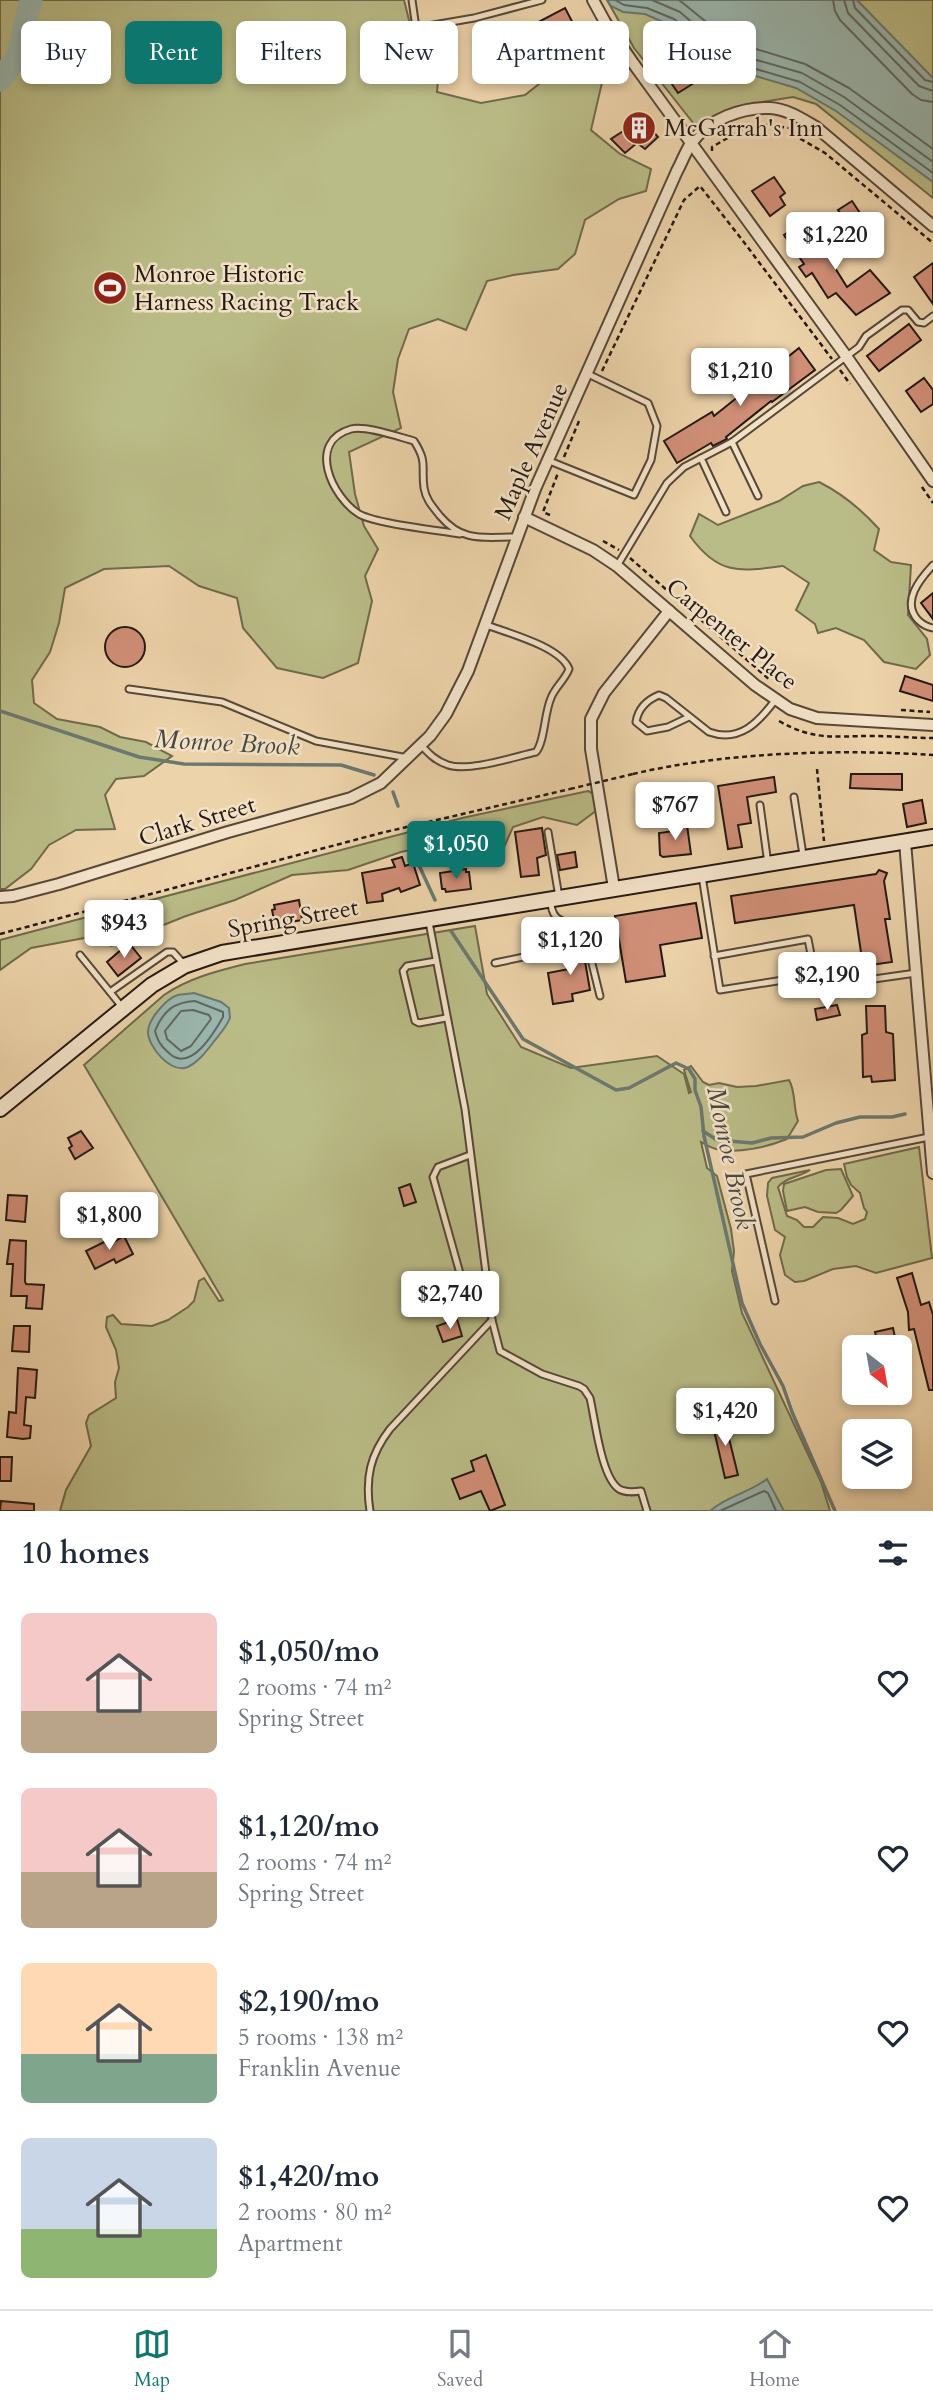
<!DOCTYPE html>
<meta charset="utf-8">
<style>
body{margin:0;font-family:Cardo,serif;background:#f2f2f3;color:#1f2937;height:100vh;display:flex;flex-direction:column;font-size:26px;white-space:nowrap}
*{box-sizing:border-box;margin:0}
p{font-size:23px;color:#747a83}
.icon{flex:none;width:38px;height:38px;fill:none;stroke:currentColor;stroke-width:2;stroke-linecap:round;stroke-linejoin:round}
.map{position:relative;height:1511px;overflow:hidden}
.sheet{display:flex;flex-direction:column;background:#fff;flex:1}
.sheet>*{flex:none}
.guide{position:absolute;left:21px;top:21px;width:892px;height:63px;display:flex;gap:14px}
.needle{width:46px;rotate:149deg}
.tools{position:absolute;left:842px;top:1335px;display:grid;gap:14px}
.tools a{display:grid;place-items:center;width:70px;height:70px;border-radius:10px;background:#fff;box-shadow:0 4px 10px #0003;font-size:35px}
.price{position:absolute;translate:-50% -60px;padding:0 16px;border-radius:7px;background:#fff;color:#222;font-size:23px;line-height:46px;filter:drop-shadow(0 2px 4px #0008)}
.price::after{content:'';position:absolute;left:50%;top:42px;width:21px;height:16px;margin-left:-10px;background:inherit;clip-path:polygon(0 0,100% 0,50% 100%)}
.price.active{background:#0f766e;color:#fff}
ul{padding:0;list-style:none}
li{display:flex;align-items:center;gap:21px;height:175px;padding:0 21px}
li span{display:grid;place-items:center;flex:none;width:196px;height:140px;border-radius:10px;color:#555}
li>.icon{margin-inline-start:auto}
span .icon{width:84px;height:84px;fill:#fffc;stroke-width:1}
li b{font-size:30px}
h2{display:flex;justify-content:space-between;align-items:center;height:84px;padding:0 21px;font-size:30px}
.tag{padding:0 24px;border-radius:10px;background:#fff;box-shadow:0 4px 10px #0003;font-size:24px;line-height:63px}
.tag.active{background:#0f766e;color:#fff}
.dock{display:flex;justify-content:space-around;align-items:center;height:98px;border-top:2px solid #e0e1e3;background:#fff;font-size:19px;color:#747a83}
.dock a{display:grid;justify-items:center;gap:4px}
.dock .active{color:#0f766e}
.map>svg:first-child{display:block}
.green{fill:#babc87;stroke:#6f6a4c;stroke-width:2}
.water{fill:#9ab7af;stroke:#6b7870;stroke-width:2}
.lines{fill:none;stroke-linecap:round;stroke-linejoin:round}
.shore{stroke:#5f6860;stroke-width:2}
.stream{stroke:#6b7870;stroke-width:3.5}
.river{stroke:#9ab7af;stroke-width:23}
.building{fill:#d18f78;stroke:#241912;stroke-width:2}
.lane-casing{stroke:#564838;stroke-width:9}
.street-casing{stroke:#564838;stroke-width:14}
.secondary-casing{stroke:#241912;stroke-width:18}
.path{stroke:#241912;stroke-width:2.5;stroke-dasharray:5 3.5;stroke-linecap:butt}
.lane{stroke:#f3e2c8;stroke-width:5}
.street{stroke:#f3e2c8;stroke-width:10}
.secondary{stroke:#f3e2c8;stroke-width:14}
.path-bridge{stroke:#241912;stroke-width:2.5;stroke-dasharray:5 3.5;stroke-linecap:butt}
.labels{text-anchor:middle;stroke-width:5;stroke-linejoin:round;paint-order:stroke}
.poi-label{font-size:24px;fill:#241912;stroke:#f3e2c8;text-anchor:start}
.street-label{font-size:24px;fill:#241912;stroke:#f3e2c8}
.water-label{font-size:26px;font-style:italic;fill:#474841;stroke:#f3e2c8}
</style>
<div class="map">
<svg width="933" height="1511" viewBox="0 0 933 1511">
<rect width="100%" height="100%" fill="#edd3aa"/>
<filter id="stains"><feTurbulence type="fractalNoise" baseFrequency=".00286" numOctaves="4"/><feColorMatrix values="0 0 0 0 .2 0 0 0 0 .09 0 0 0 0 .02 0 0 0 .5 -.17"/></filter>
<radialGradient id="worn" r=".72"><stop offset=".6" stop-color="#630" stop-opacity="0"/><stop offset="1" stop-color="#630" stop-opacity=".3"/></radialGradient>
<g class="green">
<path d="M0 0H404L412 32C442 53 440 58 437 92L481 103 525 95 553 73 593 59 604 74 591 130 620 154 651 169 646 191 619 199 585 220 575 254 558 269 513 275 487 281 466 330 438 319 409 329 398 359 393 392 401 428 349 452 355 494 364 526 378 549 365 576 372 601 358 663 323 678 277 668 243 628 237 598 199 586 169 566 104 569 65 588 59 623 50 652 32 680 34 703 57 719 100 727 120 737 146 742 172 756 144 776 116 779 105 795 115 829 76 830 49 845 31 869 5 889H0Z"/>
<polygon points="607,0 933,0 933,198 816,104 793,97 750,104 698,129 634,48"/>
<path d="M819 482C843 494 861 509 879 529L874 550 891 562 911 565 908 615 927 639 930 655 916 669 884 662 864 640 836 628 818 633 815 624 796 610 809 583 783 566C739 572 718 575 690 536L699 514 718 525 779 501 803 486Z"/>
<polygon points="588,791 594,794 597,810 577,825 543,817 513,827 500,856 473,851 455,840 401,852 348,870 292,875 235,900 186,916 111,946 95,936 31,948 0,970 0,940 462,818"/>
<path d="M475 926 487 994 521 1047 571 1068 657 1056 684 1074 689 1093 691 1092 684 1070 691 1066 703 1082 709 1085 719 1083 737 1087 756 1086 789 1080C796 1092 793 1107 798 1121L787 1139C767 1147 738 1154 716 1149 711 1148 705 1144 701 1142L707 1168 717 1176 731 1229 734 1251 732 1271 742 1313 821 1482 830 1511H60L66 1490 91 1446 86 1423 89 1415 116 1398 115 1382 119 1368 116 1350 106 1327 107 1317 113 1315 121 1324 152 1326 168 1320 188 1307 194 1301 199 1281 204 1278 219 1301 223 1300 84 1065 164 995C189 978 217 971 245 964Z"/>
<path d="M919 1147 932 1258 876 1273 856 1266 833 1269 804 1281 795 1282 785 1275 780 1255 785 1237 775 1230 767 1196 768 1183 772 1178 810 1170C800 1177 786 1177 778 1187L787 1216 797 1220 804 1227H813L823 1217 838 1218 853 1224 865 1219 867 1212 864 1208 860 1193 851 1185 847 1177 844 1164Z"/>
<polygon points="841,1169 853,1196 841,1210 836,1213 818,1212 805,1207 787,1211 783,1191 784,1184 826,1170"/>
</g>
<g class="water">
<polygon points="607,0 857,0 933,78 933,182 836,111 796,88 718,65 670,25 645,14 623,12 611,6"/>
<path d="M194 993 221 1002 229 1008 230 1018C226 1028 218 1036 212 1044 205 1053 198 1062 188 1067 170 1074 148 1046 148 1032 148 1019 167 998 178 995 183 994 189 994 194 993Z"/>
<path d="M767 1479 784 1511H710C727 1496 749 1493 767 1479Z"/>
</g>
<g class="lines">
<g class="shore">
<polyline points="615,0 624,5 647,8 674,19 722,59 800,82 840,105 933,173"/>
<polyline points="652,0 680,12 725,51 802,73 844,97 933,162"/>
<polyline points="679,0 730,41 805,64 849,88 933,149"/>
<polyline points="833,0 835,11 840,20 912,94 921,100 933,102"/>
<polyline points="844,0 848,13 919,86 933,91"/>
<polyline points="853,0 855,8 925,80 933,82"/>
<path d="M195 1001 223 1012V1017C214 1033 191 1072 170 1054 161 1046 158 1042 155 1031 163 1011 174 1002 195 1001Z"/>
<polygon points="193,1010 209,1015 211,1019 191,1046 181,1051 167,1039 165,1031 181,1011"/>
<polyline points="720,1511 764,1491 768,1493 776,1511"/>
</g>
<g class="stream">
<polyline points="0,711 139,757 184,764 341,765 374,775"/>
<polyline points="393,792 398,806"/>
<polyline points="411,848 435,900"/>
<polyline points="451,931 523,1039 616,1090 629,1088 676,1063 689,1069 695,1079 695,1090 701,1107 704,1136 742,1303 760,1344 783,1386 792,1412 835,1511"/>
<polyline points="703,1131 717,1140 752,1143 771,1138 803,1137 836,1123 860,1117 892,1117 905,1114"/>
</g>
<polyline class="river" points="0,80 17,57 31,0"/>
</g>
<g class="building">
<polygon points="565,8 575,27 518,58 486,66 481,43 508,38"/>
<polygon points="678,61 694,83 678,93 663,71"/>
<polygon points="642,119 658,137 645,149 637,143 625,153 611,139"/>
<polygon points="774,177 785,193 780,197 785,205 770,216 752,191"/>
<polygon points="852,201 860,213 847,222 838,210"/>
<polygon points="798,225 814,245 834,230 841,240 825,252 847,287 870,270 890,293 856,315 836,293 828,298 812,273 806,277 799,267 804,264 784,235"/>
<polygon points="933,263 933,304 914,277"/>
<polygon points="909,324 921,340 879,371 867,356"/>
<polygon points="799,348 815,370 772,402 771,401 726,437 727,439 713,446 711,443 677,463 664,441 712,412 714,416"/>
<polygon points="924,378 933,390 933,404 921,412 906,391"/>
<polygon points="933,593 933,619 921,603"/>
<circle cx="125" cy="647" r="20"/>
<polygon points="905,676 933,685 933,701 900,691"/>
<polygon points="851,774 902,774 902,790 850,788"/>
<polygon points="774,777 776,792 747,797 751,823 738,825 742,847 728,849 718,786"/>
<polygon points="922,800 926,823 907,827 903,804"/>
<polygon points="687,825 691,854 663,857 660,855 659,833 674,831 673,827"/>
<polygon points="542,828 546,855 537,858 539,875 521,877 515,832"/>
<polygon points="575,852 577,867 560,870 557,855"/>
<polygon points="402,857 405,866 413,863 420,885 401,892 399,888 382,894 383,901 367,903 362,873 395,867 392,860"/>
<polygon points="466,869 466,872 469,872 471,889 446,892 445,889 442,889 440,873"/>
<polygon points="879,870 887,873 884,881 890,919 885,919 892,962 863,966 854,905 735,923 731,896 876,874"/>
<polygon points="299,900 302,920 275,925 272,910 275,909 274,905"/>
<polygon points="696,903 702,938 660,945 665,976 626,982 615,916"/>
<polygon points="129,943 141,958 118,976 107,962"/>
<polygon points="582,944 590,990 572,994 573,1001 553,1004 548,973 569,969 565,947"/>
<polygon points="837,1005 840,1015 817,1020 815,1009"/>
<polygon points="866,1006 885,1006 886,1032 893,1034 895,1080 872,1082 871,1076 863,1077 862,1035 867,1033"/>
<polygon points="81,1131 93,1148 75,1159 69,1148 72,1146 68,1138"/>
<polygon points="410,1184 416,1202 404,1206 399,1188"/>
<polygon points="8,1195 27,1196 25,1222 6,1220"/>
<polygon points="124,1236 133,1254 116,1263 114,1259 95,1269 86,1251 108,1240 110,1244"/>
<polygon points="10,1240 26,1241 25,1281 26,1284 44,1285 42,1309 26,1308 27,1296 11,1296 13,1264 7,1264"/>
<polygon points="912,1273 921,1305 929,1302 933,1315 933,1390 929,1390 914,1329 909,1330 908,1312 897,1278"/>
<polygon points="457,1319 462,1336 443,1342 437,1326"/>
<polygon points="14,1326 30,1326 29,1352 12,1351"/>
<polygon points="893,1328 896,1342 878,1346 875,1332"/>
<polygon points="18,1368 37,1370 35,1398 26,1397 24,1425 31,1426 30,1438 23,1439 7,1437 9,1412 16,1413"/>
<polygon points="724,1418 738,1475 725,1478 713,1426 713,1420"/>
<polygon points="486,1455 505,1505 490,1511 481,1491 460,1499 452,1479 474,1471 471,1461"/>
<polygon points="0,1457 12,1457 11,1481 0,1481"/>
<polygon points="1,1501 34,1504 34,1511 0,1511"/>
</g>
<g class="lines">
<g class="lane-casing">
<g id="lane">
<polyline points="412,0 416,28 474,18 542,0"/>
<polyline points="732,442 758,496"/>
<polyline points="701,458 726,512"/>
<polyline points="547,460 634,495 651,460 657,426 648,403 588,374"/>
<path d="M460 534C437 530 377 524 359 514 332 497 306 442 351 429 365 425 399 437 414 441 428 463 421 466 424 488 426 500 433 507 440 516 463 543 484 537 516 537"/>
<path d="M933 565C920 579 901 602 918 620 923 625 927 627 933 628"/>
<polyline points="617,566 667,483 684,467 732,442 859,347 866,336 902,310 908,310 918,322 924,323 933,316"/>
<polyline points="129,689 222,702 316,741 408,758"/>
<path d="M689 717 668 727 647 731 636 722C638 709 647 700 659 695L666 698 709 732C740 743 759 722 776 699"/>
<path d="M421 745C429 754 436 761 448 765 469 772 514 757 536 752 545 741 544 714 551 698 555 687 565 680 569 669 560 646 507 633 484 624"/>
<polyline points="794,797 803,855"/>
<polyline points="760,805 768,864"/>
<polyline points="548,832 559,897"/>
<polyline points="702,876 720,990 815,975 828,983 839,984 916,973"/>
<path d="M551 901C551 928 574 918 585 935L600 996"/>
<path d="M429 922 465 1109 492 1320 500 1351 542 1374 579 1386 584 1389 590 1398C595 1419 601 1477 619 1489 626 1493 634 1492 641 1491L647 1511"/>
<polyline points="80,955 110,992"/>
<polyline points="714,956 808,939 815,975"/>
<polyline points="436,961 407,966 403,971 415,1021 419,1023 446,1018"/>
<polyline points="495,963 547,952 561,922"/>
<polyline points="122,1007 110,992 167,952 173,952 183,963"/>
<polyline points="470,1155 438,1167 433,1177 461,1277 467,1280 487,1279"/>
<polyline points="775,1301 746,1174 929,1137"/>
<path d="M370 1511C365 1478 370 1455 390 1429L492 1320"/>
</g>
</g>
<g class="street-casing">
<g id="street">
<polyline points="593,0 605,22 633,63 846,356 933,481"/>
<polyline points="524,517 593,550 617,566 755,685 790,709 817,718 933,725"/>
<polyline points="905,842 933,1173"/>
<polyline points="614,888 591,749 591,719 604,693 669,611"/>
<path d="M0 897 13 896 59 884 228 832 351 798 381 783 430 736 446 714 468 671 535 489 677 171C682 162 686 150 692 142 709 119 743 107 770 108 787 109 802 119 816 127L933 226"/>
</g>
</g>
<g class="secondary-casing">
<polyline id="secondary" points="0,1109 152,985 184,966 222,953 933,837"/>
</g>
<g class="path">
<polyline points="712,151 712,147 745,128 767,125 789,128 799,138 825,153 933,243"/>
<polyline points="840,370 850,384"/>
<polyline points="602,371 684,200 700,186 743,241 832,359"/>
<polyline points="564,457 579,421"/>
<polyline points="922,487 933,503"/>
<polyline points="550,515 543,512 558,473"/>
<polyline points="603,541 619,550"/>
<polyline points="630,558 770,680"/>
<polyline points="901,710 930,712"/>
<path d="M779 721C814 741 834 736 871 736 892 736 912 738 933 738"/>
<polyline points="817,769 824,841"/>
<path d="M633 774C726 752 838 749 933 755"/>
<polyline points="0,934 381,833 570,789"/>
</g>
<use href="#lane" class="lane"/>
<use href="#street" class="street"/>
<use href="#secondary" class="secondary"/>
<polyline class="path-bridge" points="570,789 633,774"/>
</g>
<defs>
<g id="building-disc" transform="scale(1.75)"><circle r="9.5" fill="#8f2418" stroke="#f3e2c8"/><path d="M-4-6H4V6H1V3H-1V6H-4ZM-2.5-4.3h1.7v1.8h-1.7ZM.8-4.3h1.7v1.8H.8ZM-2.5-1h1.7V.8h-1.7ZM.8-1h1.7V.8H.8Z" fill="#fff"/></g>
<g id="stadium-disc" transform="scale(1.75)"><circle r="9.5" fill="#8f2418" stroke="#f3e2c8"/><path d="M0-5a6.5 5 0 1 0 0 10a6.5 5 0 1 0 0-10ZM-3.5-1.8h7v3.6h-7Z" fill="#fff"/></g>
</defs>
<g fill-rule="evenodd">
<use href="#building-disc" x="639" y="128"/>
<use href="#stadium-disc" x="110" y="288"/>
</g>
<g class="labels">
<g class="poi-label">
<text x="664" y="136">McGarrah's Inn</text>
<text x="134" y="282">Monroe Historic<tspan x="134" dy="28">Harness Racing Track</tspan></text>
</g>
<g class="street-label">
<text transform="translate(531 451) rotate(-66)" y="8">Maple Avenue</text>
<text transform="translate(732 634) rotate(39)" y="8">Carpenter Place</text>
<text transform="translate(197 821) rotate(-17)" y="8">Clark Street</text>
<text transform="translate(293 918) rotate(-10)" y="8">Spring Street</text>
</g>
<g class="water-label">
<text transform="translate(227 742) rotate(3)" y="9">Monroe Brook</text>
<text transform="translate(731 1158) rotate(78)" y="9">Monroe Brook</text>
</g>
</g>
<rect width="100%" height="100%" filter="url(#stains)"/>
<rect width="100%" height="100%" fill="url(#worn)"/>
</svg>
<div class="tools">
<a><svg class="needle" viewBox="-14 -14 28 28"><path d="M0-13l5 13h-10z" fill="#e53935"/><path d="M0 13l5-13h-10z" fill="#747a83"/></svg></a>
<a><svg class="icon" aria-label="layers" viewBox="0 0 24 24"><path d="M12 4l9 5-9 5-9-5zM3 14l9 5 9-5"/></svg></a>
</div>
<b class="price" style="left:835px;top:272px">$1,220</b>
<b class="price" style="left:740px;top:408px">$1,210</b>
<b class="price" style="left:675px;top:842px">$767</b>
<b class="price active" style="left:456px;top:881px">$1,050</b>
<b class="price" style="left:124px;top:960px">$943</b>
<b class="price" style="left:570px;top:977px">$1,120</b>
<b class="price" style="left:827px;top:1012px">$2,190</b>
<b class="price" style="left:109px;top:1252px">$1,800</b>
<b class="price" style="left:450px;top:1331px">$2,740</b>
<b class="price" style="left:725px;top:1448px">$1,420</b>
<div class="guide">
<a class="tag">Buy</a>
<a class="tag active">Rent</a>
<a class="tag">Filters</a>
<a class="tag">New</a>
<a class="tag">Apartment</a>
<a class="tag">House</a>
</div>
</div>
<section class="sheet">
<h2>10 homes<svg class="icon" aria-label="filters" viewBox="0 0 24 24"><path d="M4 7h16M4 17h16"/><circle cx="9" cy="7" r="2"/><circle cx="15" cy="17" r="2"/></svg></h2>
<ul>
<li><span style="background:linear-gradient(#f6c9c9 70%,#b9a48a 0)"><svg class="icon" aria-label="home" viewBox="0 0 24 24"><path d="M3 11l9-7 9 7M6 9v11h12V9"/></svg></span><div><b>$1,050/mo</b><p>2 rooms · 74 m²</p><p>Spring Street</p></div><svg class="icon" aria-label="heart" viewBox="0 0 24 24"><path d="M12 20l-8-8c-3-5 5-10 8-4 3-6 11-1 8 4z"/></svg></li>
<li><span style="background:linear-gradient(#f6c9c9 60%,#b9a48a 0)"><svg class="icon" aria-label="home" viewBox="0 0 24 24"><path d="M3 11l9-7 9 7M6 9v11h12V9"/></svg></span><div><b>$1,120/mo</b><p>2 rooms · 74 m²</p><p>Spring Street</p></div><svg class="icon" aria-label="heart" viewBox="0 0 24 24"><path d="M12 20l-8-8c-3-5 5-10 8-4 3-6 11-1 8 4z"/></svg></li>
<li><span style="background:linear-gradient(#ffd9b3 65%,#7fa58c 0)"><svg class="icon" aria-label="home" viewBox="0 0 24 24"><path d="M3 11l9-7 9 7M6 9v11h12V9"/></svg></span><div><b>$2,190/mo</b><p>5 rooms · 138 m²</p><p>Franklin Avenue</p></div><svg class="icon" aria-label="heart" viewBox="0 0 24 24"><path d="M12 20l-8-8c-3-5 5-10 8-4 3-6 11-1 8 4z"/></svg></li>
<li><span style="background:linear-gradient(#c9d6e8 65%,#8fb573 0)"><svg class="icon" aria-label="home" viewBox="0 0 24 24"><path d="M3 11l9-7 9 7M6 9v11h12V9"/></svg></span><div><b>$1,420/mo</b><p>2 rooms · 80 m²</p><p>Apartment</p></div><svg class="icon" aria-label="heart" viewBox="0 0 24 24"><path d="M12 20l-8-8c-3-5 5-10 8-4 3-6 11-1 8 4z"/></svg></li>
</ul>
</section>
<nav class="dock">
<a class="active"><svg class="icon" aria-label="map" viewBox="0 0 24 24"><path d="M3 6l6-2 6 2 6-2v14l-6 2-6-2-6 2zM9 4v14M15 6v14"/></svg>Map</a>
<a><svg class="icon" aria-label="saved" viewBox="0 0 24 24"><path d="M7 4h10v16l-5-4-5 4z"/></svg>Saved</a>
<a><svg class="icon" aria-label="home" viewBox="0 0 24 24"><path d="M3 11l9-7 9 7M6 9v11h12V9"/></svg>Home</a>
</nav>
